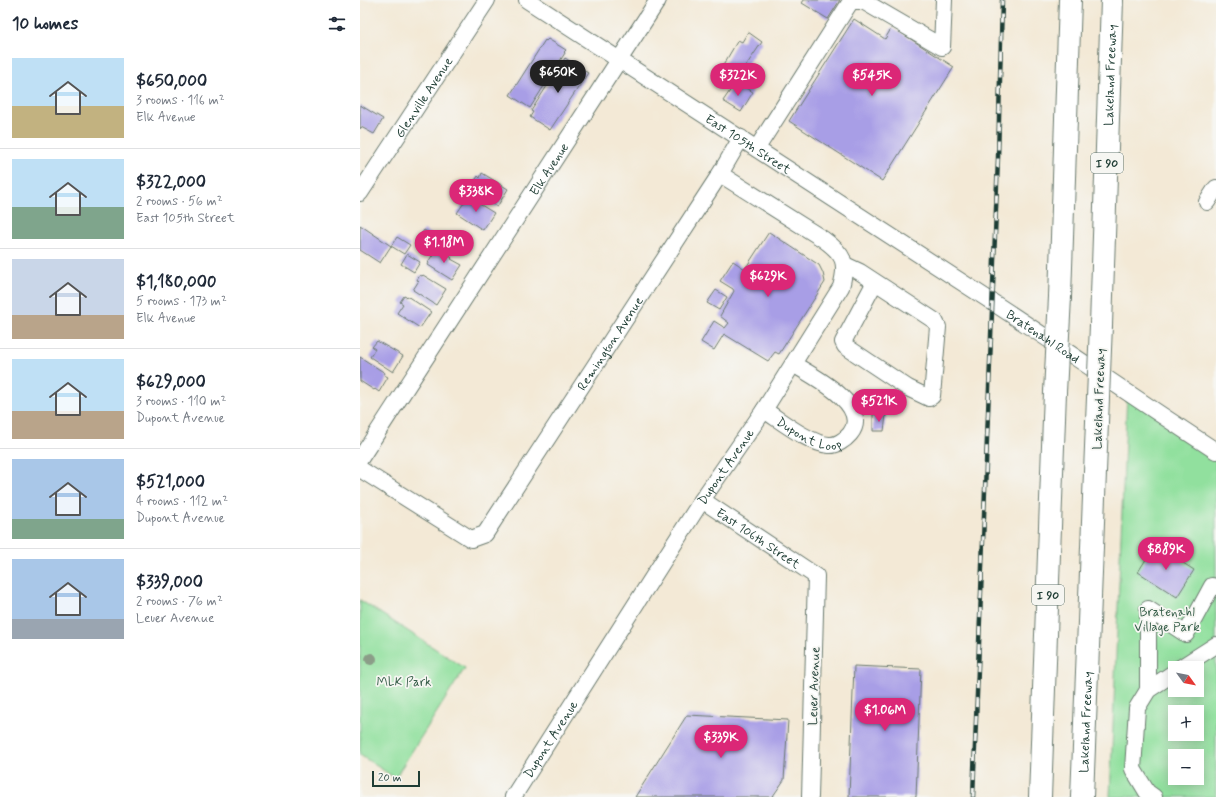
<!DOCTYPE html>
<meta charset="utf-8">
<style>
body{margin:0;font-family:Mynerve,sans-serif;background:#f2f2f3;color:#1f2937;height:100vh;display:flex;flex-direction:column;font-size:15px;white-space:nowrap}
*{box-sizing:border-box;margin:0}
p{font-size:13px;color:#747a83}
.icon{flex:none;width:22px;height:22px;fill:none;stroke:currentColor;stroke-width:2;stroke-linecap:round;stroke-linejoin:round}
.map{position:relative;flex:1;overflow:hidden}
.sheet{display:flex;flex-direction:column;background:#fff;width:360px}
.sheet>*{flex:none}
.needle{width:26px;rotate:123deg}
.controls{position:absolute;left:808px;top:661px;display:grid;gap:8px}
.controls a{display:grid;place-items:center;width:36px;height:36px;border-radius:0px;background:#fff;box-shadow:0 2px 10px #0003;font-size:20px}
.scale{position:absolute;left:12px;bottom:10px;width:48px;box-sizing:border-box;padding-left:4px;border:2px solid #1f3d34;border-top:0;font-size:11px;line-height:14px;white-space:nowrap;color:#1f3d34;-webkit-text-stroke:3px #f6f6f2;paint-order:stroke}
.price{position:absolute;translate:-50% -34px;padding:0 9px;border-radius:14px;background:#db2777;color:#fff;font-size:13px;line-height:26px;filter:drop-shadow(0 1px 2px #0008)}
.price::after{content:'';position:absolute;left:50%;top:24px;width:12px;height:9px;margin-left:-6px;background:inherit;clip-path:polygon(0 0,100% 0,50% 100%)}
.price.on{background:#222;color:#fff}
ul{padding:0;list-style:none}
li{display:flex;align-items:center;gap:12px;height:100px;padding:0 12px}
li+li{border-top:1px solid #e0e1e3}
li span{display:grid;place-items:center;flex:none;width:112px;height:80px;border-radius:0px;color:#555}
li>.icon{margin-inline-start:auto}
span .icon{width:48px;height:48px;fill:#fffc;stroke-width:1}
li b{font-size:17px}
h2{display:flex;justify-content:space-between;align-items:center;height:48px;padding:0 12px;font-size:17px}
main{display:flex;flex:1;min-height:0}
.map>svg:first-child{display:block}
.green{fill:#91e09e;stroke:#588e69;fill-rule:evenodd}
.building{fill:#a89ee6}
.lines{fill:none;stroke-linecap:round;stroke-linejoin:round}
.minor-casing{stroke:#69796d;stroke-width:18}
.highway-casing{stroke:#69796d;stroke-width:24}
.minor{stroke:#fff;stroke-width:16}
.highway{stroke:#fff;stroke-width:22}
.rail-casing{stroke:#1f3d34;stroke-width:4.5}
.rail{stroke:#f6f6f2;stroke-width:3;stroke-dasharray:9;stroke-linecap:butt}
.highway-bridge-casing{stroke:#69796d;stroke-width:24;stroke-linecap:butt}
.highway-bridge{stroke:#fff;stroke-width:22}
.tree{fill:#8b9d88}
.labels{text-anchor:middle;stroke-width:3.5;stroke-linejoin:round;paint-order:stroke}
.shield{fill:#f6f6f2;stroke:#60746d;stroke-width:1}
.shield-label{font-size:12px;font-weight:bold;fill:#1f3d34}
.street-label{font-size:13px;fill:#1f3d34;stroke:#f6f6f2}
.park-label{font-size:13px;fill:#365e49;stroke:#f6f6f2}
</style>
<main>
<section class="sheet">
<h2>10 homes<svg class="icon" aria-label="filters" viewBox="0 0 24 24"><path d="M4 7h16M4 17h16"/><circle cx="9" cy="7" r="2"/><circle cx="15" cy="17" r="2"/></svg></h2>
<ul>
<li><span style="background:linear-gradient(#bfe0f5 60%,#c2b280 0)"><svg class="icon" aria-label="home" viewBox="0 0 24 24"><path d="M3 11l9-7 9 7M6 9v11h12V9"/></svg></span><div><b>$650,000</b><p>3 rooms · 116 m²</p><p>Elk Avenue</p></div></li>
<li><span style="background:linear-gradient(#bfe0f5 60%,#7fa58c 0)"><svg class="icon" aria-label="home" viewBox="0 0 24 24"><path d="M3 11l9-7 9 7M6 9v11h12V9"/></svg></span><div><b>$322,000</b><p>2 rooms · 56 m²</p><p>East 105th Street</p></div></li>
<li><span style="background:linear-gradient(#c9d6e8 70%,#b9a48a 0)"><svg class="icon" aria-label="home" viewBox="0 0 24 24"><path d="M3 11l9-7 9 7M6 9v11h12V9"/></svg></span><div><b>$1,180,000</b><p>5 rooms · 173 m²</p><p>Elk Avenue</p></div></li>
<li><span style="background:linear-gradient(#bfe0f5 65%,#b9a48a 0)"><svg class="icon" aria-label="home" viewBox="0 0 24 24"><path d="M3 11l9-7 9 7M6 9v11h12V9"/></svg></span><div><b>$629,000</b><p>3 rooms · 110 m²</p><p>Dupont Avenue</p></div></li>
<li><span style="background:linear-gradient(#a9c7e8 75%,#7fa58c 0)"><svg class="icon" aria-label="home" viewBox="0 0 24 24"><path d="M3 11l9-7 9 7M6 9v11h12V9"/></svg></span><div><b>$521,000</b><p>4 rooms · 112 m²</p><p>Dupont Avenue</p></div></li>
<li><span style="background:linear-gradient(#a9c7e8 75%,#9aa5b1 0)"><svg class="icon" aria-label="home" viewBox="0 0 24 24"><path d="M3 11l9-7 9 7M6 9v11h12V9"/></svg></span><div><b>$339,000</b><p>2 rooms · 76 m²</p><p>Leuer Avenue</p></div></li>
</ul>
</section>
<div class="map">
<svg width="856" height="797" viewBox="0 0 856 797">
<rect width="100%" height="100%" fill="#f6f6f2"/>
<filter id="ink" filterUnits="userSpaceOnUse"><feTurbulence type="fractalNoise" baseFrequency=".025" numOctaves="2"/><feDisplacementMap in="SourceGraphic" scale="8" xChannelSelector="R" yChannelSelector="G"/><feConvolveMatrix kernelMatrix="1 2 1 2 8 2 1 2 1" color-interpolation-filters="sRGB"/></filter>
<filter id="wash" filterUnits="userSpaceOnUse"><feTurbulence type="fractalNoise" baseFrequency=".012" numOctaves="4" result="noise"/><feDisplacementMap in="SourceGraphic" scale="16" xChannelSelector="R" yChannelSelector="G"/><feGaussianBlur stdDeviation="0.9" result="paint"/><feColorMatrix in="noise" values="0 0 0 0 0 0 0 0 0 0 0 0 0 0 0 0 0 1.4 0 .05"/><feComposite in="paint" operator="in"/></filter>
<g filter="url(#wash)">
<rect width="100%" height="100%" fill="#f3e9d6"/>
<g class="green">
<path d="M767 393 856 451V797H750ZM815 668H837V690H815ZM815 712H837V734H815ZM815 756H837V778H815Z"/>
<polygon points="0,600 105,668 35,778 0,755"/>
</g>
<g id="blocks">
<g class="building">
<polygon points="444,0 480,0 468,19 442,3"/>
<polygon points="494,19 525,39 532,27 594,67 522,181 429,121"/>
<polygon points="388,32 402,42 377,79 361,69 378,40 382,42"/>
<polygon points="188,39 206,50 204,52 205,53 170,108 150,95 185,40 186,41"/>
<polygon points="205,58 228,73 190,130 170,117 173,112 171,111"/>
<polygon points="376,82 393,92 381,112 363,101"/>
<polygon points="0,105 23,119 14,134 1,127 0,129"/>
<polygon points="122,173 148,189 137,207 111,190 116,184 114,182 118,176 120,178"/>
<polygon points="108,197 134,213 123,230 97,213"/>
<polygon points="0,225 31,246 20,263 0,250"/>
<polygon points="64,230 75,237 71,243 60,236"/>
<polygon points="409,232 459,265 463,273 465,282 419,354 415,352 408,361 364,334 354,350 341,342 354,321 365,328 369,323 360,316 374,291 373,289 360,281 373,261 385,269"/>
<polygon points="37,237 50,245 44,254 31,246"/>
<polygon points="75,248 82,253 83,251 92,258 91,259 102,265 92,280 68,265 69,263 68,262 72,256 73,256 71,255"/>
<polygon points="47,254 60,262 54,272 41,264"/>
<polygon points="60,275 62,276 63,275 86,289 76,305 53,290 58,282 59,281 57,280"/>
<polygon points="356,290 367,297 359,310 347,303"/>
<polygon points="44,296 46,297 47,296 71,312 60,328 37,313 43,304 40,302"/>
<polygon points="17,341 43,356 33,372 10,357 15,349 12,347"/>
<polygon points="0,357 25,373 24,375 28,377 19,392 15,389 14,390 0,381"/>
<polygon points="513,414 526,415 524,431 513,431"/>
<polygon points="795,545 834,570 817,597 778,572"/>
<polygon points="494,666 561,669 556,797 489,797"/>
<polygon points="327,715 428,720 424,780 413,796 415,797 275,797"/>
</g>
</g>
</g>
<g filter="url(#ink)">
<use href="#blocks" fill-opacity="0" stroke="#69796d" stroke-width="1"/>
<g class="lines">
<g class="minor-casing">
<g id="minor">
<path id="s1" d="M167 0C326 104 487 206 646 311 716 357 785 405 856 451"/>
<polyline points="397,148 491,1 503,1 582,47 584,0"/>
<path id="s2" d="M0 193 127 0"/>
<polyline points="847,202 856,188"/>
<polyline points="485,265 500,272 575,321 578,327 572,396 569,398 548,388 485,346 483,342 515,282"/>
<path id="s3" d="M404 410C420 420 450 444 469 445 476 446 485 440 490 434 513 406 451 375 433 364"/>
<path id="s4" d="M0 459 298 0"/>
<path id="s5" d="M0 469 111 539 125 534 360 174 381 138"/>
<path id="s6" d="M342 500 456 576 450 797"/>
<polyline points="820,668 856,645"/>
<polyline points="788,690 788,609 826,634 852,586 856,587"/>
<path id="s7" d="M153 797 342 500 404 410 481 287C488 262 484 254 463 239L360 174"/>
<polyline points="794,797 787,792 773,769 777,708 788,690 815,672"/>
</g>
</g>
<g class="highway-casing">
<g id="highway">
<polyline points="700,297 710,0"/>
<path id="s8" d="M741 325 752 0"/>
<polyline points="680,797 695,392"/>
<path id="s9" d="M722 797 737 422"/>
</g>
</g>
<use href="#minor" class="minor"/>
<use href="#highway" class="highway"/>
<g class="rail-casing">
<polyline id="rail" points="613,797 638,158 642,0"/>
</g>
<use href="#rail" class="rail"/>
<g class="highway-bridge-casing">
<g id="highway-bridge">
<polyline points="695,392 700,297"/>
<polyline points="737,422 741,325"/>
</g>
</g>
<use href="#highway-bridge" class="highway-bridge"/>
</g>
<circle class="tree" cx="11" cy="659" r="6"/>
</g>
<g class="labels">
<g class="shield">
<rect x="731" y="153" width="32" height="20" rx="3"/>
<rect x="672" y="585" width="32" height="20" rx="3"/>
</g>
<g class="shield-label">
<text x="747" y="167">I 90</text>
<text x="688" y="599">I 90</text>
</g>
<g class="street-label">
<text dy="5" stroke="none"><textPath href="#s8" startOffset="250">Lakeland Freeway</textPath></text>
<text dy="5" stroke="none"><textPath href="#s2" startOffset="115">Glenville Avenue</textPath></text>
<text dy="5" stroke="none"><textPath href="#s1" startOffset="264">East 105th Street</textPath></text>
<text dy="5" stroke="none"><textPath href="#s4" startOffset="346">Elk Avenue</textPath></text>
<text dy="5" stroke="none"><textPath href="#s1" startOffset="616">Bratenahl Road</textPath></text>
<text dy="5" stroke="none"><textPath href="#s5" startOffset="374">Remington Avenue</textPath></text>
<text transform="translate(738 399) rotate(-88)" y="5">Lakeland Freeway</text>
<text dy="5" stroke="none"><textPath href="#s3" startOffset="52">Dupont Loop</textPath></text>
<text dy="5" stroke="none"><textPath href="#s7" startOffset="393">Dupont Avenue</textPath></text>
<text dy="5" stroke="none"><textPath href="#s6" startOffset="68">East 106th Street</textPath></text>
<text transform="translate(453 686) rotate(-88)" y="5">Leuer Avenue</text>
<text dy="5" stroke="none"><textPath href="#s9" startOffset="75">Lakeland Freeway</textPath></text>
<text dy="5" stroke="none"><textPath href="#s7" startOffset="69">Dupont Avenue</textPath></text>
</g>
<g class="park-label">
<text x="807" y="616">Bratenahl<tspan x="807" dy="15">Village Park</tspan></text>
<text x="44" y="686">MLK Park</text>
</g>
</g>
</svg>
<div class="controls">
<a><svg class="needle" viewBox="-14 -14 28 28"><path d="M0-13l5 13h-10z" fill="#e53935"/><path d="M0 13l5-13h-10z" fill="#747a83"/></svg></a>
<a>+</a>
<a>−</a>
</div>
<div class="scale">20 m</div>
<b class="price on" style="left:198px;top:94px">$650K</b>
<b class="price" style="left:378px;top:97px">$322K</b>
<b class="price" style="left:512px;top:97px">$545K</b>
<b class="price" style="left:116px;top:213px">$338K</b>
<b class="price" style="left:84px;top:264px">$1.18M</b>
<b class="price" style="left:408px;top:298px">$629K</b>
<b class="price" style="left:519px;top:423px">$521K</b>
<b class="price" style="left:806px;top:571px">$889K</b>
<b class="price" style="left:525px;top:732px">$1.06M</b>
<b class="price" style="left:361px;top:759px">$339K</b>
</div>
</main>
